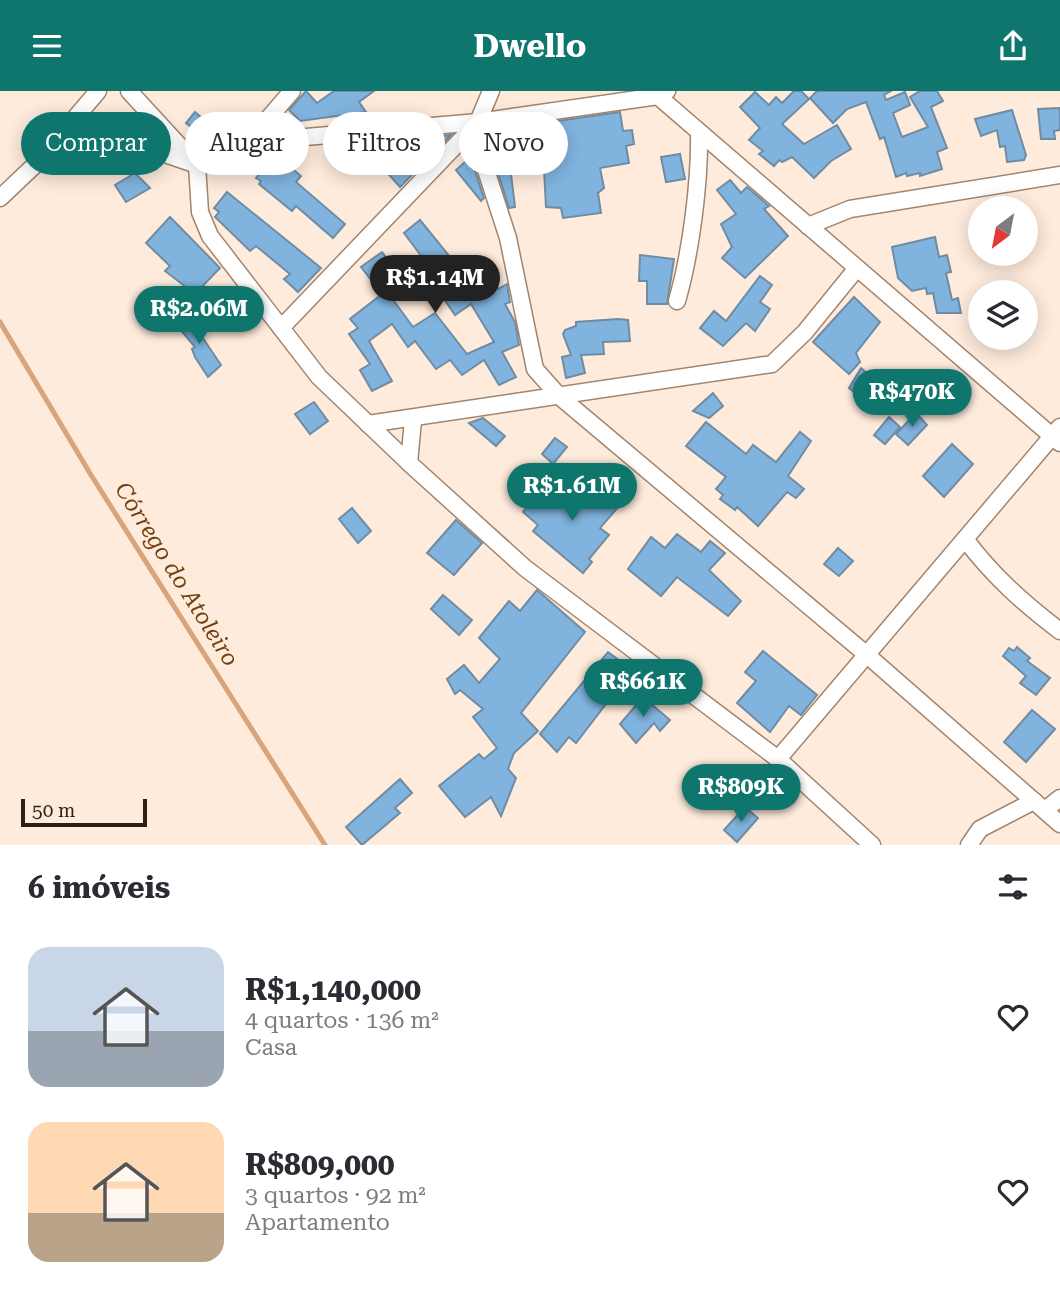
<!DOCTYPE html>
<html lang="pt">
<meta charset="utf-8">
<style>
body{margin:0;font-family:"Roboto Serif",serif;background:#f2f2f3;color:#2b2b33;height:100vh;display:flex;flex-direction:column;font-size:26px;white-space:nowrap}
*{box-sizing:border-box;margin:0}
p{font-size:23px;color:#7c7c81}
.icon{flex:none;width:38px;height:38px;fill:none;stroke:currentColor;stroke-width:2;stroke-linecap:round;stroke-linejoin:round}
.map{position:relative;height:754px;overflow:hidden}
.side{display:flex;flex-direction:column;background:#fff;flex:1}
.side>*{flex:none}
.hud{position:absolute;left:21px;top:21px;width:700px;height:63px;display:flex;gap:14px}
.needle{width:46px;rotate:212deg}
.buttons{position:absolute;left:968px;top:105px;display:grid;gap:14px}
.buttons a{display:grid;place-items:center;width:70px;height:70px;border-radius:50%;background:#fff;box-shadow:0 4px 18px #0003;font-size:35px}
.scale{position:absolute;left:21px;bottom:18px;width:126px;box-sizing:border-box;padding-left:7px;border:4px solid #2a1f15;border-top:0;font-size:19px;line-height:24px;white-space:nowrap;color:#2a1f15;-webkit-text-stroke:5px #feebdc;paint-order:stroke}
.price{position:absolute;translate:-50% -60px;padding:0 16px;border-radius:24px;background:#0f766e;color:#fff;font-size:23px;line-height:46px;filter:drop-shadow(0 2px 4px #0008)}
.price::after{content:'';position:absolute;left:50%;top:42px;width:21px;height:16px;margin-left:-10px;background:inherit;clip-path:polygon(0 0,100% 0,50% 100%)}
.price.on{background:#222;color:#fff}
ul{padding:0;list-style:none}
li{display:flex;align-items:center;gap:21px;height:175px;padding:0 28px}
li span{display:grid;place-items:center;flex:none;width:196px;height:140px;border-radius:21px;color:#555}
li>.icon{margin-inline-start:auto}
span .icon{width:84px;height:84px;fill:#fffc;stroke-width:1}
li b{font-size:30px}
h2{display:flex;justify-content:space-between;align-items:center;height:84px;padding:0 28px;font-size:30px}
.tag{padding:0 24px;border-radius:32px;background:#fff;box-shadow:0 4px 18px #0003;font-size:24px;line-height:63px}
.tag.on{background:#0f766e;color:#fff}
header{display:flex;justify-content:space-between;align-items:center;height:91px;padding:0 28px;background:#0f766e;color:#fff;font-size:32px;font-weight:700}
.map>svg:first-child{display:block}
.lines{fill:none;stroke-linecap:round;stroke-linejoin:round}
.stream{stroke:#d8a47b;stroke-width:5}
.building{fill:#80b4df;stroke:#6f8ca3;stroke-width:2}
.street-casing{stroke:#a2856e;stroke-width:19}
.street{stroke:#fff;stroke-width:16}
.labels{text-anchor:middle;stroke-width:5;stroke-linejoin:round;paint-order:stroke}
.water-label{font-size:23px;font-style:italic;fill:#724111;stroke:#feebdc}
</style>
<header><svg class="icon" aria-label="menu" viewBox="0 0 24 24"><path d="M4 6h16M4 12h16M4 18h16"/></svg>Dwello<svg class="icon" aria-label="share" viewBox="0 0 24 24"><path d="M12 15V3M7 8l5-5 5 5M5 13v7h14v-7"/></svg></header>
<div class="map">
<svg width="1060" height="754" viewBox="0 0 1060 754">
<rect width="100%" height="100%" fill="#feebdc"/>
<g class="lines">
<polyline class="stream" points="0,231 91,384 325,754"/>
</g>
<g class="building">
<polygon points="306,0 317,12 334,0 374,0 359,11 366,21 300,30 289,19"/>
<polygon points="794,0 801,0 809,8 782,33 804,53 837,34 851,58 831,70 814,87 792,66 782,71 779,69 774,75 759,63 763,60 749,49 760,37 740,16 755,1 769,14 776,6 782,12"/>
<polygon points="817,0 891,0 884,4 886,9 905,1 910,14 893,22 902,46 928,36 910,6 920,0 937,0 943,10 931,16 947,57 937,61 942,78 920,85 920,82 907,85 906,82 896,86 884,46 880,48 866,11 847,18 833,32 810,7"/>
<polygon points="1060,17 1060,39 1054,40 1055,48 1041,48 1038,18"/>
<polygon points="1012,19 1026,64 1024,69 1007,71 1005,55 1000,56 997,39 981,45 975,28"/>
<polygon points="195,21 229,50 219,57 186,32"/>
<polygon points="620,21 623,40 632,39 634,53 626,55 629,72 600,77 604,97 598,102 601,122 563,127 561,117 546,116 544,78 511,83 515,116 509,117 488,50 488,40 505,38 506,46 538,41 537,33"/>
<polygon points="451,44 400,96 375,68 391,53 405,68 441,45"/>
<polygon points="273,61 301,85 296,91 345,133 333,147 296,115 292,120 259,93 261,90 256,87 264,77 261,75"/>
<polygon points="680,63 685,88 666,91 661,66"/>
<polygon points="466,70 472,71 484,107 481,110 456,79"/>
<polygon points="135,82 150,97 126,111 115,94"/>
<polygon points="730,89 741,102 747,96 769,115 764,118 788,145 745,187 722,167 732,156 721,133 736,123 717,99"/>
<polygon points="227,101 321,177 298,201 284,188 290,183 256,155 250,160 215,126 219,121 214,117"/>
<polygon points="170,126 220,177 195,203 165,180 170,175 146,152"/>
<polygon points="420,129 450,166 446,170 461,192 482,181 489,193 494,190 498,198 507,193 510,211 505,213 515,231 519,254 502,261 516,286 499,294 484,269 462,284 450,269 436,278 415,250 408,256 392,233 369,250 392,290 372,300 360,279 370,273 349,243 358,237 350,228 382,203 361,176 382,161 410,197 388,202 413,236 435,222 467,263 494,251 471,213 455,224 420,173 425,170 404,142"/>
<polygon points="935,146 939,166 947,164 951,181 946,182 952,209 958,207 961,222 937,222 933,202 927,203 926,197 912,200 898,187 892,156"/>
<polygon points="640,164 674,168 667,213 647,213 647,190 639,190"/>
<polygon points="760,185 772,194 760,211 770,218 755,240 746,232 723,255 700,237 714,220 726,230"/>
<polygon points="854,206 880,231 856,262 860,271 849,283 813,251"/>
<polygon points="186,222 221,274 208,286 195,266 192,258 195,256 175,232"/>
<polygon points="618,228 628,229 630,250 603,251 604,263 581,264 585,282 566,287 562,266 571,264 563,243 565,239 576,235 576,231"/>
<polygon points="861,277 876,290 861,307 849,297"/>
<polygon points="713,302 723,315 709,327 693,320"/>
<polygon points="314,311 328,330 310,343 295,323"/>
<polygon points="916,322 927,334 908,354 896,343"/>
<polygon points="889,326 900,336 885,353 874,344"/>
<polygon points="483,327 505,345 496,355 469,332"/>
<polygon points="706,331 746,363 753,354 776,371 800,341 811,350 788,385 804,398 796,407 787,401 758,435 737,416 735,419 720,408 723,404 716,398 726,386 686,355"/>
<polygon points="555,347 567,356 553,373 542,363"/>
<polygon points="952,353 973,373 944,406 923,385"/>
<polygon points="577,393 594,409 601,400 619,415 600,437 609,444 589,468 592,471 583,482 533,440 538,434 523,421 544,397 559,410"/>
<polygon points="352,417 371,440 358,452 339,428"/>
<polygon points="456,429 482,452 454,484 427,462"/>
<polygon points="677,443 701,461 710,450 725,462 709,479 741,510 728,525 677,486 661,505 628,478 651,446 665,457"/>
<polygon points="838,457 853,470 839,485 824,473"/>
<polygon points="537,499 585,541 521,622 538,640 514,662 508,678 516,687 501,725 491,706 465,726 439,695 479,663 484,668 497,657 473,626 483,618 460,599 455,603 447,588 464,574 479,592 500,568 479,547 509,510 520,520"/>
<polygon points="443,504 472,529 459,544 431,518"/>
<polygon points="1017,556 1030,567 1027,570 1050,587 1036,604 1020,592 1026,585 1003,565 1009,557 1014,560"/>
<polygon points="763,560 817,604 801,624 789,615 770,641 737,612 756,590 745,581"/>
<polygon points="608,561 632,579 576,652 569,646 557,661 540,643"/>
<polygon points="637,601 670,629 660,640 654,632 636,652 620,633 638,612 632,606"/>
<polygon points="1032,619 1055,638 1026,671 1004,651"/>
<polygon points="400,688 412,702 395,717 400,722 362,754 346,736"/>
<polygon points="745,716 758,727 737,751 724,739"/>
</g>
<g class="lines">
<g class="street-casing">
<g id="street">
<polyline points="129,0 197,74 200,121 210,145 319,286 409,372 525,477 778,668"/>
<polyline points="491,0 478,31 477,51 508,147 535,278 559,305 867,564 1060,733"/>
<polyline points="652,0 1060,352"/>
<polyline points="66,38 130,51 197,74 219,69 248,51 478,31 658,5 667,0"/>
<polyline points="248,51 292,0"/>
<polyline points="0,107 37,72 98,0"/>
<polyline points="808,135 850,118 1060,84"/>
<path d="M677 210C691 161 700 91 699 41"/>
<polyline points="281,237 478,31"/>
<polyline points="368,333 772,273 805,241 857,177"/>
<polyline points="409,372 413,329"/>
<path d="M965 448C993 485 1023 512 1060 540"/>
<polyline points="1045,719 1060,707"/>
<polyline points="872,754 778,668 1060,336"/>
<polyline points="969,754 980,738 1034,710"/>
</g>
</g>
<use href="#street" class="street"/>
</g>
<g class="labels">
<g class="water-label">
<text transform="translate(177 483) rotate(58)" y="8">Córrego do Atoleiro</text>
</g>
</g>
</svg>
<div class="buttons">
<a><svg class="needle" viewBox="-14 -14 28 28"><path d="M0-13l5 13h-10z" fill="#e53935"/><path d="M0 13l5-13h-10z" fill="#7c7c81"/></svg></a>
<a><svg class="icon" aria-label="layers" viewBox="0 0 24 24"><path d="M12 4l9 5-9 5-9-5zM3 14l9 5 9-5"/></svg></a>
</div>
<div class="scale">50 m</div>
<b class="price on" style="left:435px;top:224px">R$1.14M</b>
<b class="price" style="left:199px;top:255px">R$2.06M</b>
<b class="price" style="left:912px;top:338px">R$470K</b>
<b class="price" style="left:572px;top:432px">R$1.61M</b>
<b class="price" style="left:643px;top:628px">R$661K</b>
<b class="price" style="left:741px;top:733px">R$809K</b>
<div class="hud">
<a class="tag on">Comprar</a>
<a class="tag">Alugar</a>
<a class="tag">Filtros</a>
<a class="tag">Novo</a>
</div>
</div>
<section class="side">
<h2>6 imóveis<svg class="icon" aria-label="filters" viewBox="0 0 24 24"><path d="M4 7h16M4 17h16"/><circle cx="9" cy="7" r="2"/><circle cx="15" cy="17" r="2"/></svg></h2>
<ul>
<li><span style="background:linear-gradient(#c9d6e8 60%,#9aa5b1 0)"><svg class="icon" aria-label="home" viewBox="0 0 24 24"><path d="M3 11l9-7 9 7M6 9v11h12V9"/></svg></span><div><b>R$1,140,000</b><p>4 quartos · 136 m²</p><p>Casa</p></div><svg class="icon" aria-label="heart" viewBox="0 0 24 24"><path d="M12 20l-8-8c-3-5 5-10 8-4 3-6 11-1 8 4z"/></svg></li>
<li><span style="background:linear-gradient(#ffd9b3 65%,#b9a48a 0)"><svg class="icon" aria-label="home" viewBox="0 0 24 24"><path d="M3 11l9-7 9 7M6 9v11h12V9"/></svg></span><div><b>R$809,000</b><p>3 quartos · 92 m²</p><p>Apartamento</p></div><svg class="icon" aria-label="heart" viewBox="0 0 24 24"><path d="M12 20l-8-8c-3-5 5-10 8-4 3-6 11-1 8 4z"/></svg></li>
</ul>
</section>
